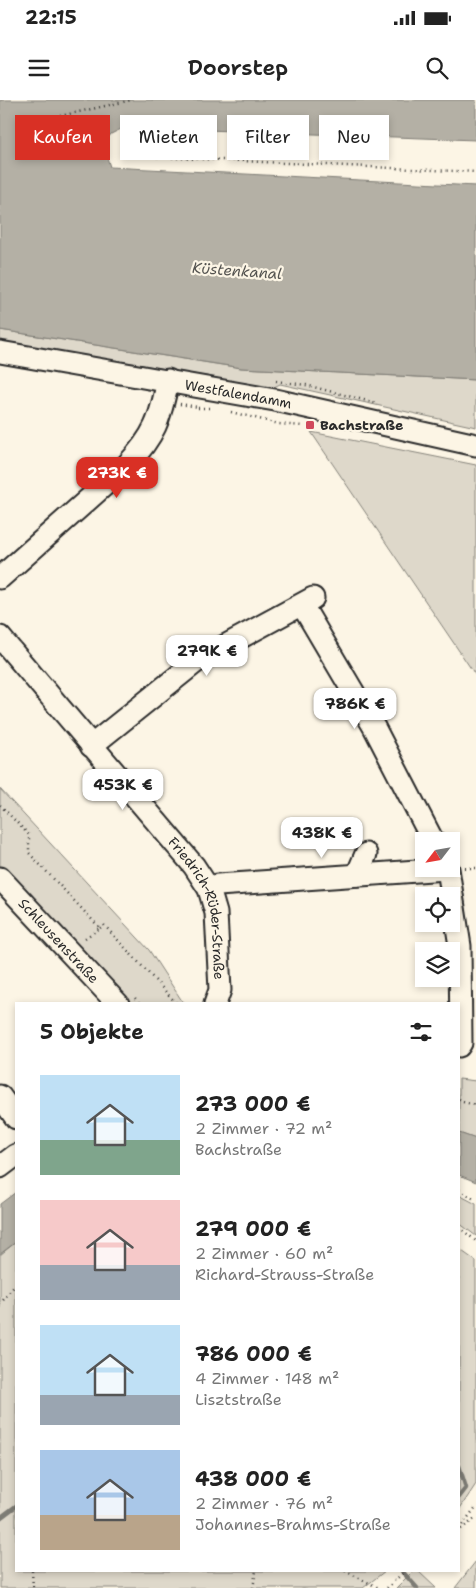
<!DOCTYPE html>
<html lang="de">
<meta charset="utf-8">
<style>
body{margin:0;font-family:"Shantell Sans",sans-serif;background:#f2f2f2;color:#222;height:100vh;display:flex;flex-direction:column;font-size:19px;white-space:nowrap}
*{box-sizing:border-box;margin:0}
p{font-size:16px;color:#767676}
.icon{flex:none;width:28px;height:28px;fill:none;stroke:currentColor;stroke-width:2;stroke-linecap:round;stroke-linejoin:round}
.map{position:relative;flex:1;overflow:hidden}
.details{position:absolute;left:15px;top:902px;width:445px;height:570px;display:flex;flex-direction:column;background:#fff;border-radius:0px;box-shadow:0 2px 8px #0003}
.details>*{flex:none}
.hud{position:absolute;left:15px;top:15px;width:446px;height:45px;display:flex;gap:10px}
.needle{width:32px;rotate:239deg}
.fabs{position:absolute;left:415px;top:732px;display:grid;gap:10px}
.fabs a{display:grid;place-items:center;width:45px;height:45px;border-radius:0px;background:#fff;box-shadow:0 2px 8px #0003;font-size:25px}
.price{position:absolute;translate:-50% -42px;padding:0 11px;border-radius:10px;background:#fff;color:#222;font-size:16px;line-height:32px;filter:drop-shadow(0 1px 2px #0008)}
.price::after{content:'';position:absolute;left:50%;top:30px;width:15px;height:11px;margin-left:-8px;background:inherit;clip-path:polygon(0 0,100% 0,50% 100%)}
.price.on{background:#d93025;color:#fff}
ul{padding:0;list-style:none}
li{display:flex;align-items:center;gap:15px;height:125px;padding:0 25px}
li span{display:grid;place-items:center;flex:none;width:140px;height:100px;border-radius:0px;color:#555}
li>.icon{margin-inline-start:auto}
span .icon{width:60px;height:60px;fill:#fffc;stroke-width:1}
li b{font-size:21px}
h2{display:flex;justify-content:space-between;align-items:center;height:60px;padding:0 25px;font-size:21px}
.tag{padding:0 18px;border-radius:0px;background:#fff;box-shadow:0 2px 8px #0003;font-size:18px;line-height:45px}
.tag.on{background:#d93025;color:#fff}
.status{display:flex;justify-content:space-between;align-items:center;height:35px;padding:0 25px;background:#fff;direction:ltr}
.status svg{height:14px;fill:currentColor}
header{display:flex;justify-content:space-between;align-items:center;height:65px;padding:0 25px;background:#fff;font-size:22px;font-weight:600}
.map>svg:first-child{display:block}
.green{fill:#ded8ca;stroke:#84827a}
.water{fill:#b4b0a5;stroke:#7d7b74}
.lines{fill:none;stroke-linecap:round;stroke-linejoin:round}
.stream{stroke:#7d7b74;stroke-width:4.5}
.minor-casing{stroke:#2b2b2b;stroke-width:25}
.path{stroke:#2b2b2b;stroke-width:2.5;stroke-dasharray:1 4;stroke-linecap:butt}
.minor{stroke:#fcf5e5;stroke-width:21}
.poi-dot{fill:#d1495b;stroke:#fcf5e5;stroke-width:2}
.labels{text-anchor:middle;stroke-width:4.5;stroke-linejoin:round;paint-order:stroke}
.street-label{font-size:14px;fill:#2b2b2b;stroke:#fcf5e5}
.poi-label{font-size:14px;font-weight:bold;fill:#2b2b2b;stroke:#fcf5e5;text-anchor:start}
.water-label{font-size:15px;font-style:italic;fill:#545350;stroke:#fcf5e5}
</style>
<div class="status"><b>22:15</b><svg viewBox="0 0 49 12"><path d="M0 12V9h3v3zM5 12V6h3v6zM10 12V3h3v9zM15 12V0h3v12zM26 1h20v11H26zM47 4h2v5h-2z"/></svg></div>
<header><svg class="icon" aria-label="menu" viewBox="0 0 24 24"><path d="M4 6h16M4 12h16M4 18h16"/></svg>Doorstep<svg class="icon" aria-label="search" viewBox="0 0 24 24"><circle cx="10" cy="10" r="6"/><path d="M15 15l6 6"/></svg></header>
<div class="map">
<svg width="476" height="1488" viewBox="0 0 476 1488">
<rect width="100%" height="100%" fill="#fcf5e5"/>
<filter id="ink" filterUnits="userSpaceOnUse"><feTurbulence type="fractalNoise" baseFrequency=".02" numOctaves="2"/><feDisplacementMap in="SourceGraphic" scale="10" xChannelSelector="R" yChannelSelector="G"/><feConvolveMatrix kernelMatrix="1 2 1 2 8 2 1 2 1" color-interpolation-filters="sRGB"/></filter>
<g filter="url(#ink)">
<g class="green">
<polygon points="0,230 241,268 476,280 476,327 280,284 272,288 126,262 0,247"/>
<polygon points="311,332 476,365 476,576"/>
<polygon points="0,689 149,850 184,904 126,904 0,768"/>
<polygon points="459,979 476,981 476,1039 459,1033"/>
<polygon points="459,1095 476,1104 476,1136 459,1123"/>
<polygon points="16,1142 16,1471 385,1471 363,1488 0,1488 0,1155"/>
<polygon points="459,1149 476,1161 476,1384 459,1410"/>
<polygon points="476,1461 476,1488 455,1488"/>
<polygon points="413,1471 418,1471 436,1488 396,1488"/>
</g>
<g class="water">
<polygon points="0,0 476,0 476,40 125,27 111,34 103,45 110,67 476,86 476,280 242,268 0,230"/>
<polygon points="459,1033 476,1039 476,1082 459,1075"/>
<polygon points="16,1092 16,1142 0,1154 0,1104"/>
</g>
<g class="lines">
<g class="stream">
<polyline points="459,1366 466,1388 459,1397"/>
<polyline points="0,1418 16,1406"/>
<polyline points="402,1471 417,1488"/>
</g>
<g class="minor-casing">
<g id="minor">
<path id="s1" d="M0 252 275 300 476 345"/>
<path d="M0 478 127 365C155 335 160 320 168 280"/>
<polyline points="302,505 374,627 433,741"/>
<path id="s2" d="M0 537 194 766 209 789 216 813 220 890 215 904"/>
<polyline points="91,646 197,561 313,498"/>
<polyline points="448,769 460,846 461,943 459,946"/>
<polyline points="357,775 366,754"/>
<path id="s3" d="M0 778 118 904"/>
<polyline points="209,789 218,785 446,769"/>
<polyline points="0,996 16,1018"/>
<polyline points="0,1067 16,1055"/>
</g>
</g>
<g class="path">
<polyline points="60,16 132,0"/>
<polyline points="137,56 476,72"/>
<polyline points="276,281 306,285 375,303"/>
<polyline points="180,304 198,307"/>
<polyline points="198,308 211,308"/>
<polyline points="231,312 279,324 302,326"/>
<polyline points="0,705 29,735 29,753 100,828 82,840"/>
<polyline points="465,768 476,768"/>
<polyline points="100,828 104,825 177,904"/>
<polyline points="135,898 140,904"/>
<polyline points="459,999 463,1002 476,1005"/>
<polyline points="459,1090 476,1100"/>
<polyline points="459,1127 476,1141"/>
<polyline points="0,1204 16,1184"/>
<polyline points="459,1429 476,1407"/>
<polyline points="461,1429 476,1418"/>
<polyline points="32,1471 33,1488"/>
<polyline points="345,1471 379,1488"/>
<polyline points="253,1488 256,1471"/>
<polyline points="387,1488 405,1471"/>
</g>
<use href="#minor" class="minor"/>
</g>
</g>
<rect class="poi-dot" x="305" y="320" width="10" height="10" rx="2.5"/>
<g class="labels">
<g class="street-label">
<text dy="5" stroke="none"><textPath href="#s1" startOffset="242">Westfalendamm</textPath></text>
<text dy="5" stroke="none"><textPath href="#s2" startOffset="342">Friedrich-Rüder-Straße</textPath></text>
<text dy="5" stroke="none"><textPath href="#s3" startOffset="86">Schleusenstraße</textPath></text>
</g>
<g class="poi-label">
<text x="320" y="330">Bachstraße</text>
</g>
<g class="water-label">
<text transform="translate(237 171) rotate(4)" y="5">Küstenkanal</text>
</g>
</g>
</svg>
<div class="fabs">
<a><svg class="needle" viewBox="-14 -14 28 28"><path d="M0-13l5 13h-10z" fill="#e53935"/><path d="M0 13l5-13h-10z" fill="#767676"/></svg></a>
<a><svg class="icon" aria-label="locate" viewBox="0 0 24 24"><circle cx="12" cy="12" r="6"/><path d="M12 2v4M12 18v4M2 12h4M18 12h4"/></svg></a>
<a><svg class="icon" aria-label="layers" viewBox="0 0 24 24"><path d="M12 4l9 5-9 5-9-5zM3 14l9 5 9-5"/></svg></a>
</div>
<b class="price on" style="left:117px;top:399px">273K €</b>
<b class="price" style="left:207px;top:577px">279K €</b>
<b class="price" style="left:355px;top:630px">786K €</b>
<b class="price" style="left:123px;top:711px">453K €</b>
<b class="price" style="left:322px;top:759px">438K €</b>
<div class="hud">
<a class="tag on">Kaufen</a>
<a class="tag">Mieten</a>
<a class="tag">Filter</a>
<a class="tag">Neu</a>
</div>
<section class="details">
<h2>5 Objekte<svg class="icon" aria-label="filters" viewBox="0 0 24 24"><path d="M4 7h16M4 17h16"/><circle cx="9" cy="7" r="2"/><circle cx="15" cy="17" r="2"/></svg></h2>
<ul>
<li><span style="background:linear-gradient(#bfe0f5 65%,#7fa58c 0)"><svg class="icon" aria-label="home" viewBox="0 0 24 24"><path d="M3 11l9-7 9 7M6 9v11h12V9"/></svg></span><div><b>273 000 €</b><p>2 Zimmer · 72 m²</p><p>Bachstraße</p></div></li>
<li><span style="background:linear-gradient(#f6c9c9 65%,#9aa5b1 0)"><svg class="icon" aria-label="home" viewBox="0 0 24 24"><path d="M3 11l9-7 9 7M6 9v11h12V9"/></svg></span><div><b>279 000 €</b><p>2 Zimmer · 60 m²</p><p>Richard-Strauss-Straße</p></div></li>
<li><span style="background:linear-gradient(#bfe0f5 70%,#9aa5b1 0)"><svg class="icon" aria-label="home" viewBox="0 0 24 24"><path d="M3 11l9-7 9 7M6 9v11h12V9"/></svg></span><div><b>786 000 €</b><p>4 Zimmer · 148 m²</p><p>Lisztstraße</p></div></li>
<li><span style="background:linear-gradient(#a9c7e8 65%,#b9a48a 0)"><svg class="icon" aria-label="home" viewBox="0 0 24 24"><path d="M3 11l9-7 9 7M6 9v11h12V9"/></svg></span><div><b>438 000 €</b><p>2 Zimmer · 76 m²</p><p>Johannes-Brahms-Straße</p></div></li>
</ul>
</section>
</div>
